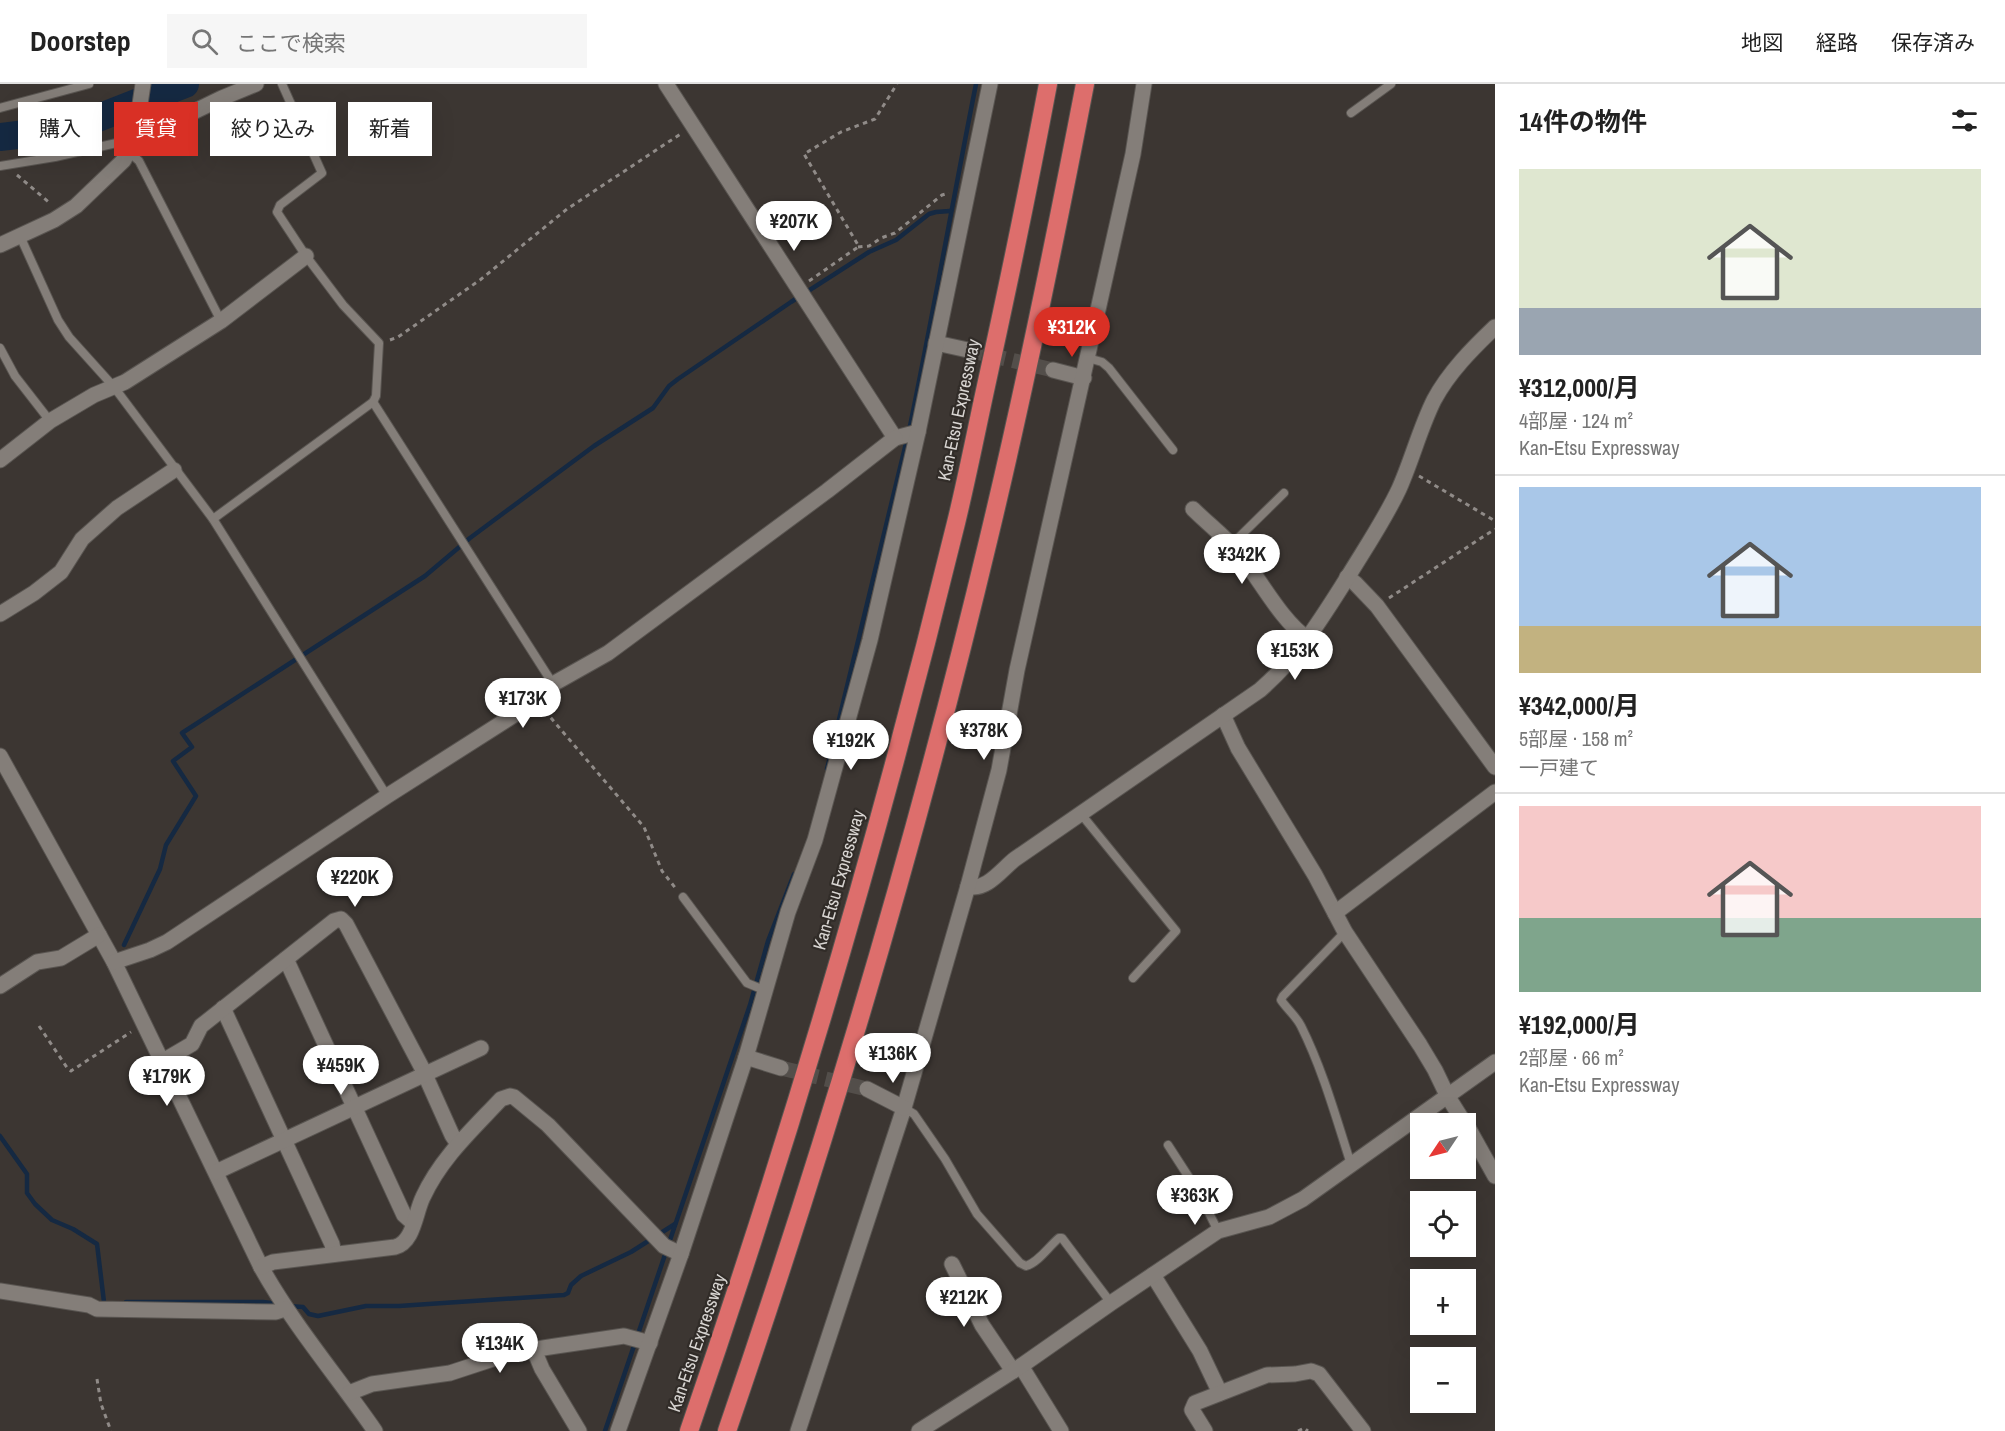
<!DOCTYPE html>
<html lang="ja">
<meta charset="utf-8">
<style>
body{margin:0;font-family:"Archivo Narrow","Noto Sans JP",sans-serif;background:#f6f6f6;color:#222;height:100vh;display:flex;flex-direction:column;font-size:22px;white-space:nowrap}
*{box-sizing:border-box;margin:0}
p{font-size:20px;color:#767676}
.icon{flex:none;width:33px;height:33px;fill:none;stroke:currentColor;stroke-width:2;stroke-linecap:round;stroke-linejoin:round}
.map{position:relative;flex:1;overflow:hidden}
.sheet{display:flex;flex-direction:column;background:#fff;width:510px}
.sheet>*{flex:none}
.hud{position:absolute;left:18px;top:18px;width:570px;height:54px;display:flex;gap:12px}
.needle{width:39px;rotate:235deg}
.tools{position:absolute;left:1410px;top:1029px;display:grid;gap:12px}
.tools a{display:grid;place-items:center;width:66px;height:66px;border-radius:0px;background:#fff;box-shadow:0 6px 24px #0002;font-size:30px}
.price{position:absolute;translate:-50% -51px;padding:0 14px;border-radius:21px;background:#fff;color:#222;font-size:20px;line-height:39px;filter:drop-shadow(0 2px 3px #0008)}
.price::after{content:'';position:absolute;left:50%;top:36px;width:18px;height:14px;margin-left:-9px;background:inherit;clip-path:polygon(0 0,100% 0,50% 100%)}
.price.current{background:#d93025;color:#fff}
ul{padding:0;list-style:none}
li{display:grid;align-content:center;gap:12px;height:318px;padding:0 24px}
li+li{border-top:2px solid #e0e0e0}
li span{display:grid;place-items:center;height:186px;border-radius:0px;color:#555}
li>.icon{margin-inline-start:auto}
span .icon{width:108px;height:108px;fill:#fffc;stroke-width:1}
li b{font-size:26px}
h2{display:flex;justify-content:space-between;align-items:center;height:72px;padding:0 24px;font-size:26px}
.tag{padding:0 21px;border-radius:0px;background:#fff;box-shadow:0 6px 24px #0002;font-size:21px;line-height:54px}
.tag.current{background:#d93025;color:#fff}
header{display:flex;align-items:center;gap:36px;box-sizing:border-box;height:84px;padding:0 30px;background:#fff;border-bottom:2px solid #e0e0e0}
header strong{font-size:28px}
nav{display:flex;gap:33px;margin-inline-start:auto;font-size:21px}
.search{width:420px;height:54px;background:#f6f6f6;display:flex;align-items:center;gap:15px;box-sizing:border-box;padding:0 21px;border-radius:0px;color:#767676;font-size:22px}
main{display:flex;flex:1;min-height:0}
.map>svg:first-child{display:block}
.lines{fill:none;stroke-linecap:round;stroke-linejoin:round}
.stream{stroke:#152942;stroke-width:4.5}
.river{stroke:#152942;stroke-width:28}
.street-tunnel{stroke:#534e4a;stroke-width:15;stroke-dasharray:15 8;stroke-linecap:butt}
.secondary-tunnel{stroke:#534e4a;stroke-width:15;stroke-dasharray:15 8;stroke-linecap:butt}
.lane-casing{stroke:#595551;stroke-width:10}
.street-casing{stroke:#595551;stroke-width:17}
.secondary-casing{stroke:#595551;stroke-width:17}
.highway-casing{stroke:#595551;stroke-width:20}
.path{stroke:#908b88;stroke-width:3;stroke-dasharray:4.5 4.5;stroke-linecap:butt}
.lane{stroke:#847e79;stroke-width:8}
.street{stroke:#847e79;stroke-width:15}
.secondary{stroke:#847e79;stroke-width:15}
.highway{stroke:#dd6e6c;stroke-width:18}
.labels{text-anchor:middle;stroke-width:4.5;stroke-linejoin:round;paint-order:stroke}
.street-label{font-size:18px;fill:#d8d5d2;stroke:#312c28}
</style>
<header>
<strong>Doorstep</strong>
<div class="search"><svg class="icon" aria-label="search" viewBox="0 0 24 24"><circle cx="10" cy="10" r="6"/><path d="M15 15l6 6"/></svg>ここで検索</div>
<nav><a>地図</a><a>経路</a><a>保存済み</a></nav>
</header>
<main>
<div class="map">
<svg width="1495" height="1347" viewBox="0 0 1495 1347">
<rect width="100%" height="100%" fill="#3c3632"/>
<g class="lines">
<g class="stream">
<path d="M909 347C933 231 953 115 976 0"/>
<polyline points="827,685 907,355"/>
<polyline points="124,861 160,785 166,761 196,712 173,677 192,663 182,649 425,492 470,454 594,362 653,324 669,302 678,295 791,218 869,168 896,156 929,130 936,128 950,127"/>
<polyline points="0,1052 27,1090 27,1109 35,1120 52,1136 73,1145 97,1160 104,1218"/>
<polyline points="126,1218 263,1218 280,1220"/>
<polyline points="288,1222 303,1223 309,1230 318,1232 366,1222 399,1222 564,1211 568,1209 571,1201 581,1192 631,1168 675,1140"/>
<polyline points="605,1347 750,921 768,857 794,790"/>
</g>
<polyline class="river" points="0,53 50,47 85,39 185,0"/>
<polyline class="street-tunnel" points="968,266 1053,286"/>
<polyline class="secondary-tunnel" points="781,984 867,1005"/>
<g class="lane-casing">
<g id="lane">
<polyline points="0,24 89,0"/>
<polyline points="1351,29 1391,0"/>
<polyline points="129,68 139,77 221,237"/>
<polyline points="0,82 55,73 134,55"/>
<polyline points="20,152 58,236 69,253 114,303 213,435 387,712"/>
<polyline points="0,264 15,292 50,337"/>
<polyline points="1088,274 1102,278 1109,284 1173,366"/>
<polyline points="373,318 553,600"/>
<polyline points="213,435 373,318 376,312 379,259 343,221 306,172 277,128 280,121 322,89 282,0"/>
<polyline points="1231,461 1284,409"/>
<polyline points="1081,730 1176,847 1133,894"/>
<polyline points="683,813 747,899 764,906"/>
<path d="M1345 848 1283 912 1281 916C1287 925 1296 932 1301 942 1322 984 1335 1030 1349 1074L1352 1080"/>
<path d="M904 1024 914 1030 945 1075 977 1130 1020 1179 1026 1182C1039 1178 1049 1162 1059 1154H1062L1111 1219"/>
<polyline points="1168,1061 1199,1109 1218,1147"/>
</g>
</g>
<g class="street-casing">
<g id="street">
<polyline points="666,0 895,354 918,348"/>
<polyline points="135,54 142,53 222,14 256,0"/>
<polyline points="0,161 54,136 76,122 124,76 135,54 143,0"/>
<polyline points="936,259 968,266"/>
<polyline points="1053,286 1084,294"/>
<polyline points="0,376 50,337 94,311 125,298 221,237 306,172"/>
<path d="M1193 425C1207 439 1224 452 1237 467 1259 493 1280 536 1308 555"/>
<polyline points="1347,493 1355,499 1377,522 1495,683"/>
<polyline points="0,530 34,509 61,488 82,455 117,424 174,386"/>
<polyline points="1223,631 1238,664 1315,791 1345,848 1420,961 1435,986 1448,1013 1465,1040"/>
<path d="M0 672 114 878 261 1183C294 1242 337 1292 375 1347"/>
<path d="M968 802C986 808 1002 785 1015 775L1260 606C1300 571 1321 535 1349 491 1366 463 1385 435 1399 405 1412 376 1420 344 1434 316 1449 288 1472 265 1495 243"/>
<polyline points="1335,829 1495,708"/>
<polyline points="286,875 404,1131 413,1139"/>
<polyline points="114,878 150,866 167,858 387,712 536,617 553,600 608,569 827,407 895,354"/>
<polyline points="0,902 37,878 61,874 99,851"/>
<polyline points="223,924 332,1160 334,1170"/>
<polyline points="163,977 192,960 201,942 334,837 341,835 346,840 422,984 452,1051 458,1060"/>
<polyline points="1466,1040 1495,1092"/>
<polyline points="216,1088 481,964"/>
<polyline points="952,1180 982,1241 1013,1287"/>
<path d="M261 1183 273 1178 395 1163C414 1158 415 1129 423 1113 441 1074 472 1046 501 1015L510 1012 514 1013 548 1041 664 1162 681 1170"/>
<polyline points="1153,1191 1200,1267 1220,1309"/>
<polyline points="0,1207 89,1221 97,1225 276,1228 285,1225"/>
<polyline points="534,1266 542,1285 579,1347"/>
<polyline points="1021,1282 1061,1347"/>
<polyline points="349,1309 372,1300 450,1289 511,1269 556,1262 624,1252 650,1259"/>
<polyline points="798,1347 904,1024 968,802 999,686 1017,586 1133,70 1144,0"/>
<polyline points="919,1347 1021,1282 1111,1219 1218,1147 1269,1133 1303,1115 1495,978"/>
<polyline points="1205,1347 1192,1326 1195,1319 1267,1291 1295,1290 1311,1287 1319,1290 1363,1347"/>
</g>
</g>
<g class="secondary-casing">
<g id="secondary">
<polyline points="746,973 781,984"/>
<polyline points="867,1005 904,1024"/>
<polyline points="618,1347 681,1170 746,973 788,828 815,756 870,556 918,348 990,0"/>
</g>
</g>
<g class="highway-casing">
<g id="highway">
<path d="M689 1347C792 1049 881 746 956 439 967 394 976 348 986 302 1008 202 1029 101 1048 0"/>
<path d="M727 1347C828 1053 917 755 989 453 1025 303 1056 151 1085 0"/>
</g>
</g>
<g class="path">
<polyline points="17,91 51,120"/>
<polyline points="858,163 869,162 881,154 895,149 942,111 949,109"/>
<polyline points="809,197 858,163 858,161 804,70 841,48 875,35 897,0"/>
<polyline points="390,256 398,253 480,196 567,125 682,49"/>
<polyline points="1419,392 1495,437"/>
<polyline points="1389,514 1495,445"/>
<polyline points="545,627 644,743 662,787 677,806"/>
<polyline points="39,942 68,985 71,987 131,948"/>
<polyline points="97,1295 101,1320 111,1347"/>
<polyline points="1298,1347 1304,1344 1308,1347"/>
</g>
<use href="#lane" class="lane"/>
<use href="#street" class="street"/>
<use href="#secondary" class="secondary"/>
<use href="#highway" class="highway"/>
</g>
<g class="labels">
<g class="street-label">
<text transform="translate(959 326) rotate(-78)" y="6">Kan-Etsu Expressway</text>
<text transform="translate(839 796) rotate(-74)" y="6">Kan-Etsu Expressway</text>
<text transform="translate(697 1259) rotate(-71)" y="6">Kan-Etsu Expressway</text>
</g>
</g>
</svg>
<div class="tools">
<a><svg class="needle" viewBox="-14 -14 28 28"><path d="M0-13l5 13h-10z" fill="#e53935"/><path d="M0 13l5-13h-10z" fill="#767676"/></svg></a>
<a><svg class="icon" aria-label="locate" viewBox="0 0 24 24"><circle cx="12" cy="12" r="6"/><path d="M12 2v4M12 18v4M2 12h4M18 12h4"/></svg></a>
<a>+</a>
<a>−</a>
</div>
<b class="price" style="left:794px;top:168px">¥207K</b>
<b class="price current" style="left:1072px;top:274px">¥312K</b>
<b class="price" style="left:1242px;top:501px">¥342K</b>
<b class="price" style="left:1295px;top:597px">¥153K</b>
<b class="price" style="left:523px;top:645px">¥173K</b>
<b class="price" style="left:984px;top:677px">¥378K</b>
<b class="price" style="left:851px;top:687px">¥192K</b>
<b class="price" style="left:355px;top:824px">¥220K</b>
<b class="price" style="left:893px;top:1000px">¥136K</b>
<b class="price" style="left:341px;top:1012px">¥459K</b>
<b class="price" style="left:167px;top:1023px">¥179K</b>
<b class="price" style="left:1195px;top:1142px">¥363K</b>
<b class="price" style="left:964px;top:1244px">¥212K</b>
<b class="price" style="left:500px;top:1290px">¥134K</b>
<div class="hud">
<a class="tag">購入</a>
<a class="tag current">賃貸</a>
<a class="tag">絞り込み</a>
<a class="tag">新着</a>
</div>
</div>
<section class="sheet">
<h2>14件の物件<svg class="icon" aria-label="filters" viewBox="0 0 24 24"><path d="M4 7h16M4 17h16"/><circle cx="9" cy="7" r="2"/><circle cx="15" cy="17" r="2"/></svg></h2>
<ul>
<li><span style="background:linear-gradient(#dfe7d0 75%,#9aa5b1 0)"><svg class="icon" aria-label="home" viewBox="0 0 24 24"><path d="M3 11l9-7 9 7M6 9v11h12V9"/></svg></span><div><b>¥312,000/月</b><p>4部屋 · 124 m²</p><p>Kan-Etsu Expressway</p></div></li>
<li><span style="background:linear-gradient(#a9c7e8 75%,#c2b280 0)"><svg class="icon" aria-label="home" viewBox="0 0 24 24"><path d="M3 11l9-7 9 7M6 9v11h12V9"/></svg></span><div><b>¥342,000/月</b><p>5部屋 · 158 m²</p><p>一戸建て</p></div></li>
<li><span style="background:linear-gradient(#f6c9c9 60%,#7fa58c 0)"><svg class="icon" aria-label="home" viewBox="0 0 24 24"><path d="M3 11l9-7 9 7M6 9v11h12V9"/></svg></span><div><b>¥192,000/月</b><p>2部屋 · 66 m²</p><p>Kan-Etsu Expressway</p></div></li>
</ul>
</section>
</main>
